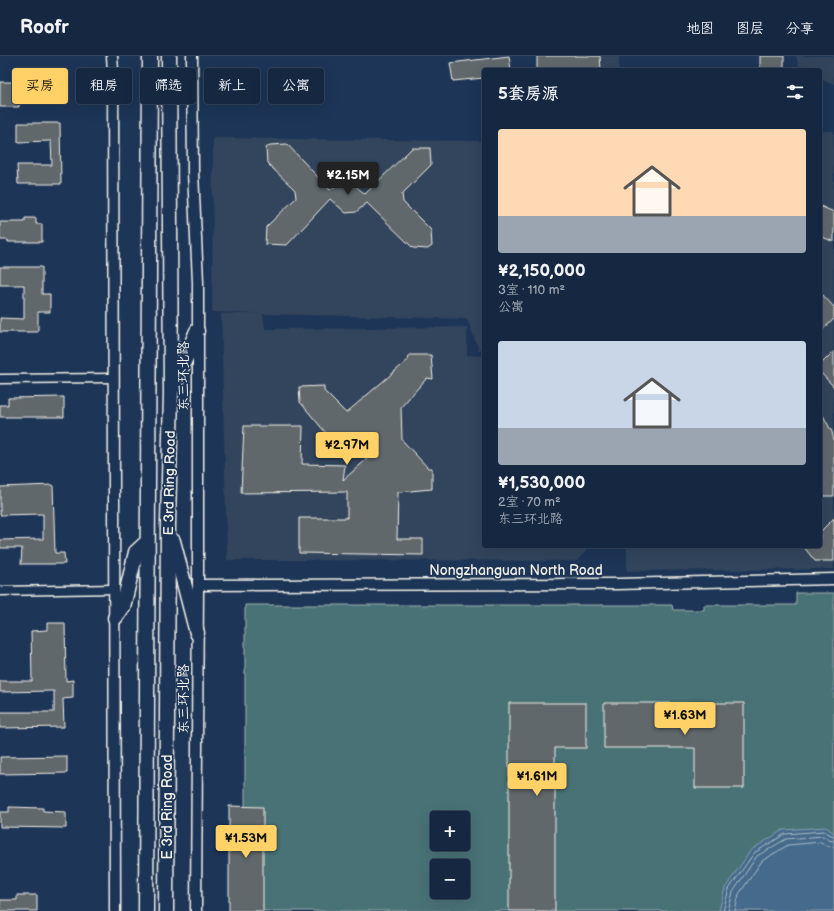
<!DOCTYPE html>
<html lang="zh">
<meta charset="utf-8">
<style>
body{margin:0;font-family:"Balsamiq Sans","LXGW WenKai TC",sans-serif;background:#23344c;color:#f1f3f6;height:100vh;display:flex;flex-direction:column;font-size:15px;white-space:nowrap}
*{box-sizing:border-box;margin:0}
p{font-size:13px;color:#9ea6b1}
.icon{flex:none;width:22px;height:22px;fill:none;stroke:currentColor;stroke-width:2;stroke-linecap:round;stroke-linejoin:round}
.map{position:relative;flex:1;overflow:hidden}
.sheet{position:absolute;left:482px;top:12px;width:340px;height:480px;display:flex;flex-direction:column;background:#162841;border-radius:4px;box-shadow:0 4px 16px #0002,0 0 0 1px #35445a}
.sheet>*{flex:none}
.hud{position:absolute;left:12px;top:12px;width:380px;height:36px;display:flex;gap:8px}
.tools{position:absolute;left:430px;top:755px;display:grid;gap:8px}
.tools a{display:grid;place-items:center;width:40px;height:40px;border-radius:4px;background:#162841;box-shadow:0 4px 16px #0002,0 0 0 1px #35445a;font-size:20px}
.price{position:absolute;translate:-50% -34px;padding:0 9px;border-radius:4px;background:#ffd166;color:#111;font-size:13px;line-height:26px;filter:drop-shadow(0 1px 2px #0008)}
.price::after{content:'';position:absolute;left:50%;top:24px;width:12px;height:9px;margin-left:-6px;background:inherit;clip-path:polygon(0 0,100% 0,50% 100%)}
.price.active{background:#222;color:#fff}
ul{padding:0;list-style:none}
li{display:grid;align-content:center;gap:8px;height:212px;padding:0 16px}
li span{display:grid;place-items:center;height:124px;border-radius:4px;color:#555}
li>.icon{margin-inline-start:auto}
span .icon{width:72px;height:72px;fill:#fffc;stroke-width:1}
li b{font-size:17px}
h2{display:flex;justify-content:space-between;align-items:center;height:48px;padding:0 16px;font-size:17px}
.pill{padding:0 14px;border-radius:4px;background:#162841;box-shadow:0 4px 16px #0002,0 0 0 1px #35445a;font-size:14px;line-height:36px}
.pill.active{background:#ffd166;color:#111}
header{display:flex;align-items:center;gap:24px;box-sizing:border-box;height:56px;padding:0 20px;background:#162841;border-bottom:1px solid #35445a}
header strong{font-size:19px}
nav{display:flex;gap:22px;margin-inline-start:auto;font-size:14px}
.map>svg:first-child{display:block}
.built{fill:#31445d}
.green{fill:#4a7276;stroke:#9fb2af;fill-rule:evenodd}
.water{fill:#446b8b;stroke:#8aa1b0}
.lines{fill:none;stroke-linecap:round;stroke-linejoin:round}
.shore{stroke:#aebbc3;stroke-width:1}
.building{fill:#61676c;stroke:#f4f1e8}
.minor-casing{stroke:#f4f1e8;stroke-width:11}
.tertiary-casing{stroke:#f4f1e8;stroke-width:13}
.trunk-casing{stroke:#f4f1e8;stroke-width:17}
.minor{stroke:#1d3557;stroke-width:8}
.tertiary{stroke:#1d3557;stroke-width:10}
.trunk{stroke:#1d3557;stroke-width:14}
.labels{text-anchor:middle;stroke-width:3.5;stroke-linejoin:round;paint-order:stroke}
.street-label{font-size:14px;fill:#f4f1e8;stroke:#1d3557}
</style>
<header>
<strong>Roofr</strong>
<nav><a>地图</a><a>图层</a><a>分享</a></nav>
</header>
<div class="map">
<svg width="834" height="855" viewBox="0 0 834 855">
<rect width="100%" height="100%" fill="#1d3557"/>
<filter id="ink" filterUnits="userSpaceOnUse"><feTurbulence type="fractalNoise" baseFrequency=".025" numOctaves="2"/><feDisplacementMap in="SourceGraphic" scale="8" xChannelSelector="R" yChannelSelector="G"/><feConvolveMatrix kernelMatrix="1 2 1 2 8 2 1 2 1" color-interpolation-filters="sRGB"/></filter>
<g filter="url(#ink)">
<g class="built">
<polygon points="541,0 619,0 619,14 542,14"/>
<polygon points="796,0 834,0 834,28 820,23 820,14 800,14"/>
<polygon points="820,75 834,75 834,513 627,515 627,490 820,490"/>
<polygon points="213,82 484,85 484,294 479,294 467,263 263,258 265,273 467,271 467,299 484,300 484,490 590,490 577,505 227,504 221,258 258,258 212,256"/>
</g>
<path class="green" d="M796 537H834V855H245V549H672L673 554H704V549H796ZM437 762H463V788H437ZM437 810H463V836H437Z"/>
<polygon class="water" points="826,771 834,777 834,855 719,855 725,832 751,794 783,774"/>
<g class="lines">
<g class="shore">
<polyline points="723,855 729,833 754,797 785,778 824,775 831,779 834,780"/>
<polyline points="728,855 733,836 757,800 786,783 823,780 829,784 834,785"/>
<polyline points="735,855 739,838 762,805 788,789 821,786 827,790 834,791"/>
</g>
</g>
<g class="building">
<polygon points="509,0 511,14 484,14 484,22 453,25 450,7"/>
<polygon points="537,0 600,0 601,14 537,14"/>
<rect x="760" y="0" width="24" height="14"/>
<polygon points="0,26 18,26 18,28 23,28 24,46 19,46 19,51 0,51"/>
<polygon points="18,67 60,67 61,128 18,128 17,109 52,109 51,85 18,86"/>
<polygon points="287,88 330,134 346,122 365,138 412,92 430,92 431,109 402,138 403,146 431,174 432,190 428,193 413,192 367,147 356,156 346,157 330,143 287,189 265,188 266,171 296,142 295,134 267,107 266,92 270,89"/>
<polygon points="820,150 834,156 834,186 820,180"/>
<polygon points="25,162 36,162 36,168 42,168 42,186 8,186 8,184 0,184 0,166 25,166"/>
<polygon points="0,211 42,211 42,238 50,238 50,256 38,256 38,276 0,276 0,262 24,263 24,229 0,229"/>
<polygon points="820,236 834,251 834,263 820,276"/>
<polygon points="834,295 834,331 820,316 820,309"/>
<polygon points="409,299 431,299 433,323 427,322 401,351 402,384 428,412 432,412 432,433 398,436 397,483 423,483 423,499 299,497 299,462 347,462 347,436 241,437 244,370 303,370 302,408 345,409 343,424 367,403 360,393 347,394 346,401 300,346 299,331 324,330 324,335 346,357 408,304"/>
<polygon points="64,341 64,361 0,361 0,349 8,349 8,342"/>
<polygon points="820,354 832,376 834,384 834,440 820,440"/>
<polygon points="53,429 55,497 64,497 65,508 21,508 22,492 0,492 0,484 43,483 43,458 0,459 0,431"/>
<polygon points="834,462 834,505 815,505 803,490 820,490 820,476"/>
<polygon points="47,567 65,567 66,625 73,624 73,642 63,643 64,671 0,672 0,656 54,656 54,635 0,636 0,625 32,625 31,575 47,574"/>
<polygon points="509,647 586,647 586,692 555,692 555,855 509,855"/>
<polygon points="604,647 744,647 744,732 695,732 695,692 604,692"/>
<polygon points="67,700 67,717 0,718 0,701"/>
<polygon points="229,750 263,751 263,855 229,855"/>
<polygon points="9,751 43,752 43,755 66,756 66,772 0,771 0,756 9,756"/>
<polygon points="17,839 37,839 37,855 0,855 0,844 17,844"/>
</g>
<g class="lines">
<g class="minor-casing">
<g id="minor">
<polyline points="0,323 114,322"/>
<polyline points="0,535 115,533"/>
</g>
</g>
<g class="tertiary-casing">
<g id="tertiary">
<polyline points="112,0 113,15 115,855"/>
<polyline points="192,0 193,116 198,226 198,529 196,855"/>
<polyline points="198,529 617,528 834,523"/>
</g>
</g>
<g class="trunk-casing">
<g id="trunk">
<polyline points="173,332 197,275"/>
<polyline points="173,485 197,577"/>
<polyline points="115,562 123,551 136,496 147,486"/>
<polyline points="146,855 150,0"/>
<polyline points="166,855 168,467 171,338 169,0"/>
</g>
</g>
<use href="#minor" class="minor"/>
<use href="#tertiary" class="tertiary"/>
<use href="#trunk" class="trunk"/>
</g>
</g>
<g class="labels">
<g class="street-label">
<text transform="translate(183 320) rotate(-90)" y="5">东三环北路</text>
<text transform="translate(169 427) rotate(-89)" y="5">E 3rd Ring Road</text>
<text x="516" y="519">Nongzhanguan North Road</text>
<text transform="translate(183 643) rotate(-90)" y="5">东三环北路</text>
<text transform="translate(167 751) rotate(-90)" y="5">E 3rd Ring Road</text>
</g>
</g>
</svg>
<div class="tools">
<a>+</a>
<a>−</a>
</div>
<b class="price active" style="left:348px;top:140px">¥2.15M</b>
<b class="price" style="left:347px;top:410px">¥2.97M</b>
<b class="price" style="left:685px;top:680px">¥1.63M</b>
<b class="price" style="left:537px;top:741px">¥1.61M</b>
<b class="price" style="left:246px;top:803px">¥1.53M</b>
<div class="hud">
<a class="pill active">买房</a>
<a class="pill">租房</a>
<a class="pill">筛选</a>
<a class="pill">新上</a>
<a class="pill">公寓</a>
</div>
<section class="sheet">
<h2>5套房源<svg class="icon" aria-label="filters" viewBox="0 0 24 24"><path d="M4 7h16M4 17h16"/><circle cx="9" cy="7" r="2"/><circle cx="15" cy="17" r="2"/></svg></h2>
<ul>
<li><span style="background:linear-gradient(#ffd9b3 70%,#9aa5b1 0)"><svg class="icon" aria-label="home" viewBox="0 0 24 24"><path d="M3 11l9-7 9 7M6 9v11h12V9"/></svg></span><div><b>¥2,150,000</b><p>3室 · 110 m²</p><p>公寓</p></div></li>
<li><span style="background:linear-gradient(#c9d6e8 70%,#9aa5b1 0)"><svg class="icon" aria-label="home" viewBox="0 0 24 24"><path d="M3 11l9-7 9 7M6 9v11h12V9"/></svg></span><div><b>¥1,530,000</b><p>2室 · 70 m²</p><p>东三环北路</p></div></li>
</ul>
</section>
</div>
